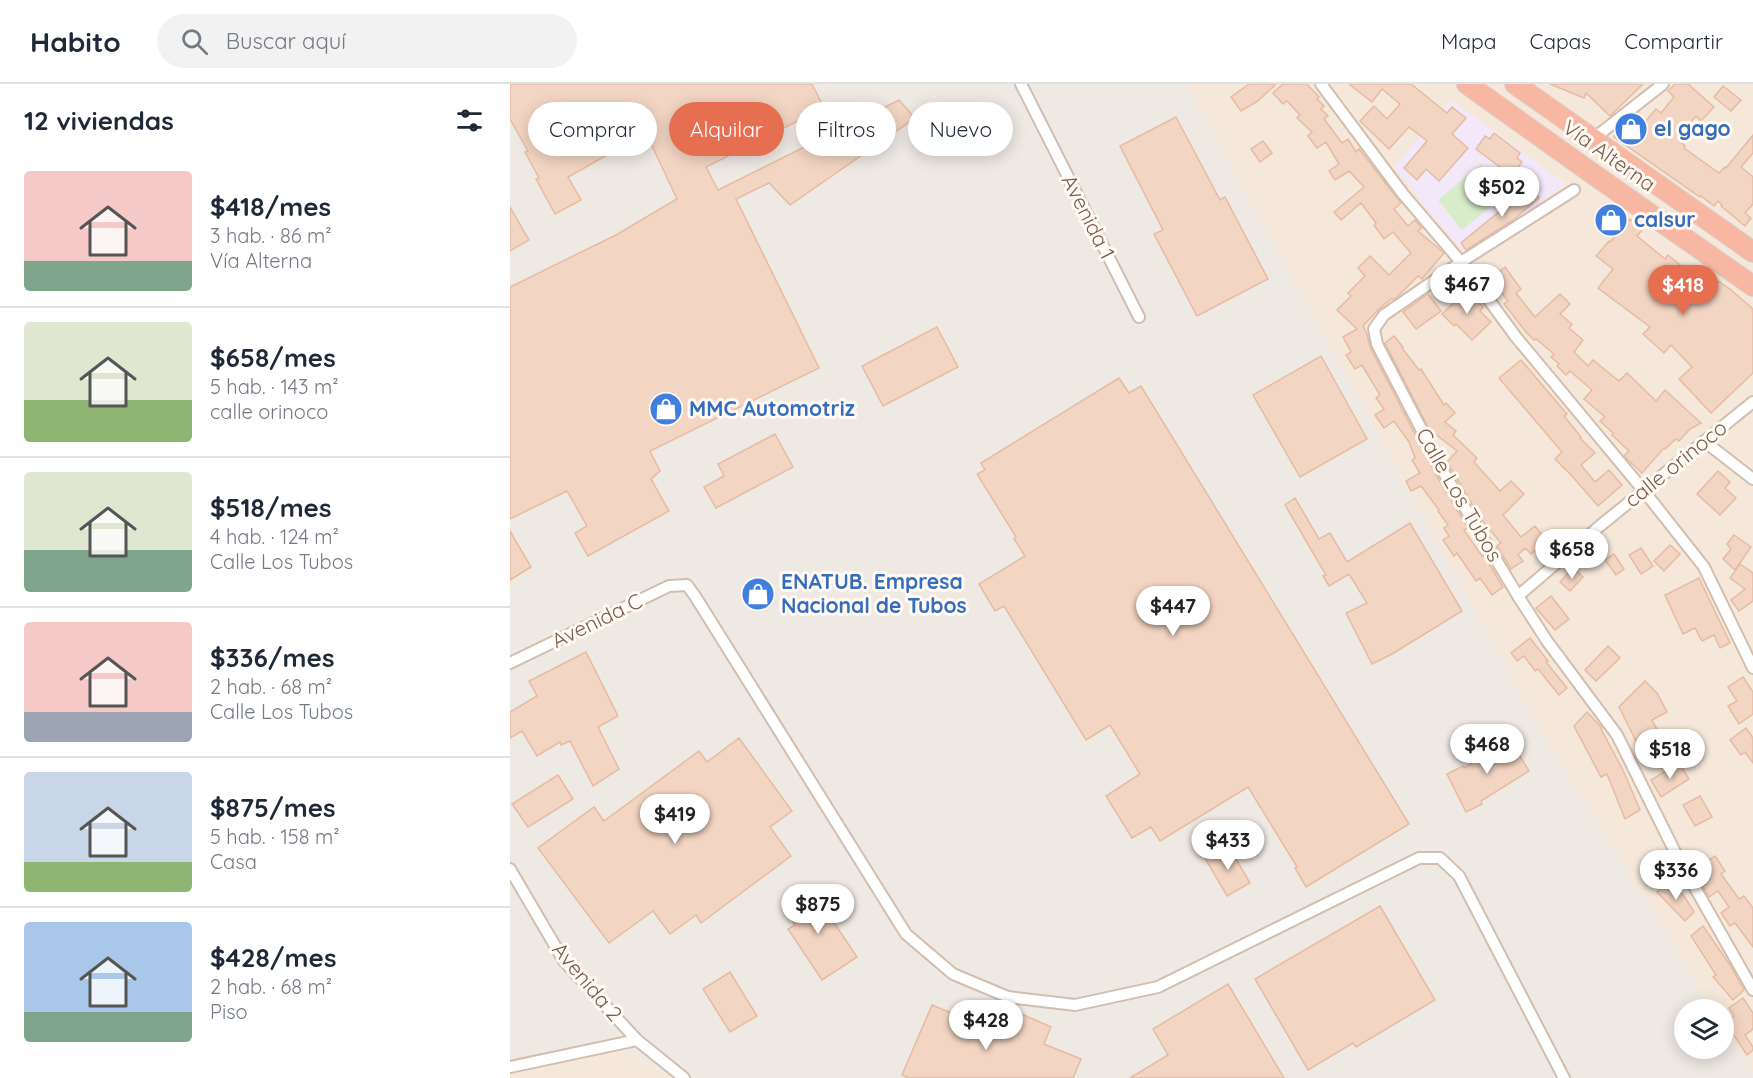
<!DOCTYPE html>
<html lang="es">
<meta charset="utf-8">
<style>
body{margin:0;font-family:Quicksand,sans-serif;background:#f2f2f3;color:#1f2937;height:100vh;display:flex;flex-direction:column;font-size:22px;white-space:nowrap}
*{box-sizing:border-box;margin:0}
p{font-size:20px;color:#747a83}
.icon{flex:none;width:33px;height:33px;fill:none;stroke:currentColor;stroke-width:2;stroke-linecap:round;stroke-linejoin:round}
.map{position:relative;flex:1;overflow:hidden}
.details{display:flex;flex-direction:column;background:#fff;width:510px}
.details>*{flex:none}
.guide{position:absolute;left:18px;top:18px;width:570px;height:54px;display:flex;gap:12px}
.tools{position:absolute;left:1164px;top:915px;display:grid;gap:12px}
.tools a{display:grid;place-items:center;width:60px;height:60px;border-radius:50%;background:#fff;box-shadow:0 3px 15px #0003;font-size:30px}
.price{position:absolute;translate:-50% -51px;padding:0 14px;border-radius:21px;background:#fff;color:#222;font-size:20px;line-height:39px;filter:drop-shadow(0 2px 3px #0008)}
.price::after{content:'';position:absolute;left:50%;top:36px;width:18px;height:14px;margin-left:-9px;background:inherit;clip-path:polygon(0 0,100% 0,50% 100%)}
.price.current{background:#e76f51;color:#fff}
ul{padding:0;list-style:none}
li{display:flex;align-items:center;gap:18px;height:150px;padding:0 24px}
li+li{border-top:2px solid #e0e1e3}
li span{display:grid;place-items:center;flex:none;width:168px;height:120px;border-radius:6px;color:#555}
li>.icon{margin-inline-start:auto}
span .icon{width:72px;height:72px;fill:#fffc;stroke-width:1}
li b{font-size:26px}
h2{display:flex;justify-content:space-between;align-items:center;height:72px;padding:0 24px;font-size:26px}
.chip{padding:0 21px;border-radius:27px;background:#fff;box-shadow:0 3px 15px #0003;font-size:21px;line-height:54px}
.chip.current{background:#e76f51;color:#fff}
header{display:flex;align-items:center;gap:36px;box-sizing:border-box;height:84px;padding:0 30px;background:#fff;border-bottom:2px solid #e0e1e3}
header strong{font-size:28px}
nav{display:flex;gap:33px;margin-inline-start:auto;font-size:21px}
.search{width:420px;height:54px;background:#f2f2f3;display:flex;align-items:center;gap:15px;box-sizing:border-box;padding:0 21px;border-radius:33px;color:#747a83;font-size:22px}
main{display:flex;flex:1;min-height:0}
.map>svg:first-child{display:block}
.residential{fill:#f5e8da}
.industrial{fill:#efe9e4}
.education{fill:#f3e8fa}
.green{fill:#d8ecc9}
.building{fill:#f3d5c3;stroke:#e6bba3;stroke-width:1.5}
.lines{fill:none;stroke-linecap:round;stroke-linejoin:round}
.street-casing{stroke:#d1beb0;stroke-width:14}
.highway-casing{stroke:#dad1cd;stroke-width:22}
.street{stroke:#fff;stroke-width:10}
.highway{stroke:#f7b7a3;stroke-width:20}
.labels{text-anchor:middle;stroke-width:6;stroke-linejoin:round;paint-order:stroke}
.shop-label{font-size:21px;font-weight:bold;fill:#366cbe;stroke:#fffaf3;text-anchor:start}
.street-label{font-size:21px;fill:#7a5c4d;stroke:#fffaf3}
</style>
<header>
<strong>Habito</strong>
<div class="search"><svg class="icon" aria-label="search" viewBox="0 0 24 24"><circle cx="10" cy="10" r="6"/><path d="M15 15l6 6"/></svg>Buscar aquí</div>
<nav><a>Mapa</a><a>Capas</a><a>Compartir</a></nav>
</header>
<main>
<section class="details">
<h2>12 viviendas<svg class="icon" aria-label="filters" viewBox="0 0 24 24"><path d="M4 7h16M4 17h16"/><circle cx="9" cy="7" r="2"/><circle cx="15" cy="17" r="2"/></svg></h2>
<ul>
<li><span style="background:linear-gradient(#f6c9c9 75%,#7fa58c 0)"><svg class="icon" aria-label="home" viewBox="0 0 24 24"><path d="M3 11l9-7 9 7M6 9v11h12V9"/></svg></span><div><b>$418/mes</b><p>3 hab. · 86 m²</p><p>Vía Alterna</p></div></li>
<li><span style="background:linear-gradient(#dfe7d0 65%,#8fb573 0)"><svg class="icon" aria-label="home" viewBox="0 0 24 24"><path d="M3 11l9-7 9 7M6 9v11h12V9"/></svg></span><div><b>$658/mes</b><p>5 hab. · 143 m²</p><p>calle orinoco</p></div></li>
<li><span style="background:linear-gradient(#dfe7d0 65%,#7fa58c 0)"><svg class="icon" aria-label="home" viewBox="0 0 24 24"><path d="M3 11l9-7 9 7M6 9v11h12V9"/></svg></span><div><b>$518/mes</b><p>4 hab. · 124 m²</p><p>Calle Los Tubos</p></div></li>
<li><span style="background:linear-gradient(#f6c9c9 75%,#9aa5b1 0)"><svg class="icon" aria-label="home" viewBox="0 0 24 24"><path d="M3 11l9-7 9 7M6 9v11h12V9"/></svg></span><div><b>$336/mes</b><p>2 hab. · 68 m²</p><p>Calle Los Tubos</p></div></li>
<li><span style="background:linear-gradient(#c9d6e8 75%,#8fb573 0)"><svg class="icon" aria-label="home" viewBox="0 0 24 24"><path d="M3 11l9-7 9 7M6 9v11h12V9"/></svg></span><div><b>$875/mes</b><p>5 hab. · 158 m²</p><p>Casa</p></div></li>
<li><span style="background:linear-gradient(#a9c7e8 75%,#7fa58c 0)"><svg class="icon" aria-label="home" viewBox="0 0 24 24"><path d="M3 11l9-7 9 7M6 9v11h12V9"/></svg></span><div><b>$428/mes</b><p>2 hab. · 68 m²</p><p>Piso</p></div></li>
</ul>
</section>
<div class="map">
<svg width="1243" height="994" viewBox="0 0 1243 994">
<rect width="100%" height="100%" fill="#fdf6ec"/>
<g class="residential">
<polygon points="676,0 1243,0 1243,990 1214,943 1214,926 1203,925 1029,644"/>
<polygon points="96,956 162,994 0,994 0,977"/>
</g>
<polygon class="industrial" points="0,0 676,0 1029,644 1203,925 1174,926 1174,964 1214,964 1214,943 1243,990 1243,994 162,994 96,956 0,977"/>
<polygon class="education" points="942,16 1056,100 959,175 884,83"/>
<polygon class="green" points="971,80 996,110 952,146 928,116"/>
<g class="building">
<polygon points="0,0 302,0 314,24 196,83 208,106 389,16 405,34 280,121 259,99 226,115 309,284 140,367 150,387 141,395 159,427 78,472 65,449 77,442 57,407 0,435 0,203 106,151 167,115 136,49 58,93 71,116 45,130 26,95 29,94 15,68 18,67 0,35"/>
<polygon points="739,0 766,0 748,17 731,27 721,13"/>
<polygon points="773,0 797,0 809,13 807,15 814,22 811,25 818,32 814,35 832,59 838,55 846,68 849,65 891,119 884,125 898,142 905,136 912,144 908,147 934,169 912,195 908,192 888,212 884,215 881,215 869,225 853,242 857,250 860,263 927,393 958,444 954,446 972,472 974,471 993,503 982,511 970,494 966,497 947,469 944,472 933,456 939,452 934,444 938,441 928,427 929,426 911,402 901,407 896,397 910,389 902,376 905,374 899,358 884,337 874,344 865,331 874,325 866,314 870,311 852,281 845,285 836,271 841,268 833,253 847,245 827,226 841,212 838,209 855,192 848,184 860,172 879,191 901,169 883,148 874,155 864,141 866,139 851,119 831,136 824,128 854,103 839,87 825,96 819,87 829,80 816,58 807,64 798,52 802,48 787,34 790,31 777,17 773,20 763,9"/>
<polygon points="839,0 901,0 937,29 942,23 956,34 942,50 958,64 929,97 916,85 907,96 894,84 917,57 899,43 879,65 850,37 864,22 877,35 890,20 872,5 862,18"/>
<polygon points="1040,0 1133,0 1100,32 1076,9 1074,14"/>
<polygon points="1165,0 1178,0 1204,23 1191,37 1186,32 1173,47 1175,49 1168,56 1175,62 1174,64 1209,89 1215,83 1216,84 1243,51 1243,69 1231,83 1243,93 1243,120 1235,129 1241,134 1235,142 1211,122 1212,121 1208,117 1204,122 1191,112 1190,113 1104,53 1113,41 1118,37 1129,45 1146,25 1151,29 1164,13 1158,7"/>
<polygon points="1213,2 1231,16 1221,27 1204,13"/>
<polygon points="666,33 710,116 715,113 758,195 687,232 644,150 653,146 610,62"/>
<polygon points="984,49 1010,69 1007,74 1012,78 1002,92 966,65 975,52 980,55"/>
<polygon points="753,57 762,69 750,78 741,65"/>
<polygon points="1021,104 1029,114 1003,136 956,166 951,159 1007,113 1008,115"/>
<polygon points="0,123 19,156 0,167"/>
<polygon points="1120,135 1132,146 1127,152 1155,175 1158,171 1170,181 1162,192 1171,198 1168,203 1183,216 1199,191 1220,205 1243,225 1243,289 1201,329 1169,295 1182,283 1161,261 1154,269 1133,250 1140,243 1088,204 1103,185 1086,172 1099,157 1100,158"/>
<polygon points="995,183 1011,205 1006,209 1025,233 1050,210 1060,220 1050,230 1062,240 1059,244 1073,256 1064,268 1078,282 1083,276 1109,297 1117,289 1146,317 1155,306 1191,339 1180,345 1169,357 1166,355 1155,365 1154,364 1132,389 1114,372 1119,367 1102,351 1103,349 1090,337 1095,333 1074,315 1082,306 1060,287 1056,291 1047,282 1049,280 1041,273 1044,270 1026,255 1024,256 1016,248 994,220 998,217 981,194"/>
<polygon points="957,206 973,223 970,227 981,238 962,256 946,240 944,242 932,230"/>
<polygon points="918,210 931,227 906,245 893,228"/>
<polygon points="427,243 448,283 373,322 352,282"/>
<polygon points="884,252 893,263 892,264 909,286 911,285 934,321 936,319 945,329 935,338 946,347 943,351 967,374 964,378 990,407 1001,397 1014,410 993,431 1011,453 1025,442 1037,457 1021,470 1015,464 1008,471 1013,477 1001,485 987,462 991,459 971,435 937,378 947,367 919,345 875,259"/>
<polygon points="811,272 857,355 790,393 743,311"/>
<polygon points="1011,276 1057,330 1054,332 1071,353 1070,354 1085,369 1071,381 1085,398 1099,386 1112,401 1088,422 1062,392 1045,375 1052,368 989,294"/>
<polygon points="609,294 619,309 631,302 899,740 796,803 785,784 787,783 738,703 650,757 641,743 622,754 596,712 630,690 600,641 576,656 494,522 485,527 469,500 515,472 504,455 506,453 467,390 475,386 471,379"/>
<polygon points="265,350 283,383 206,424 194,403 214,392 208,380"/>
<polygon points="1208,387 1220,398 1215,404 1226,414 1210,431 1187,410"/>
<polygon points="785,414 809,455 820,449 837,478 900,439 952,527 882,570 862,580 836,529 857,519 839,490 819,502 813,492 816,491 775,421"/>
<polygon points="0,447 21,483 0,496"/>
<polygon points="1224,451 1241,463 1225,486 1213,475 1221,465 1217,460"/>
<polygon points="1160,461 1170,470 1154,487 1144,477"/>
<polygon points="1131,464 1143,482 1131,490 1119,471"/>
<polygon points="1104,470 1114,485 1106,491 1095,476"/>
<polygon points="1230,480 1243,489 1243,517 1229,527 1221,516 1235,505 1220,494"/>
<polygon points="1063,484 1073,493 1060,507 1050,498"/>
<polygon points="1189,494 1220,559 1210,564 1204,551 1192,557 1185,544 1173,550 1155,511"/>
<polygon points="1041,512 1059,535 1045,546 1026,524"/>
<polygon points="1020,554 1038,577 1036,578 1057,604 1049,611 1028,585 1025,587 1014,572 1007,577 1001,569"/>
<polygon points="1098,562 1110,574 1086,597 1075,586"/>
<polygon points="76,568 108,632 88,643 109,685 83,702 60,657 51,661 50,658 27,672 12,647 0,654 0,628 27,612 19,597"/>
<polygon points="1233,593 1243,608 1243,630 1229,640 1218,622 1227,617 1218,603"/>
<polygon points="1135,597 1147,609 1157,628 1142,636 1155,660 1134,673 1109,623"/>
<polygon points="1077,628 1092,644 1091,645 1113,686 1130,726 1115,735 1097,690 1091,693 1064,642"/>
<polygon points="1236,644 1243,654 1243,679 1235,668 1231,671 1220,656"/>
<polygon points="229,654 282,727 260,743 281,772 191,839 186,831 160,850 143,827 99,859 28,764 84,723 94,737 189,667 197,678"/>
<polygon points="1000,656 1019,687 971,717 972,720 956,728 937,690 953,682 954,684"/>
<polygon points="1169,679 1179,695 1151,713 1141,696"/>
<polygon points="48,691 63,715 18,743 2,720"/>
<polygon points="1190,712 1202,733 1185,742 1173,721"/>
<polygon points="718,761 740,799 717,812 695,774"/>
<polygon points="1205,772 1215,787 1211,790 1229,815 1234,812 1243,824 1243,863 1225,839 1220,842 1211,829 1219,823 1208,807 1199,813 1193,802 1196,800 1186,785"/>
<polygon points="1159,797 1174,812 1184,828 1175,837 1147,808"/>
<polygon points="301,804 347,873 312,896 278,845 285,841 273,823"/>
<polygon points="870,822 925,916 846,963 843,959 798,986 745,895"/>
<polygon points="1193,842 1220,881 1234,906 1223,916 1203,893 1206,891 1181,852"/>
<polygon points="220,888 247,932 220,948 193,905"/>
<polygon points="718,900 774,994 620,994 658,971 643,945"/>
<polygon points="1233,914 1243,929 1243,945 1235,951 1243,963 1243,966 1237,971 1215,938 1224,932 1219,924"/>
<polygon points="422,921 499,953 509,929 541,943 534,960 571,975 563,994 398,994 392,991"/>
</g>
<g class="lines">
<g class="street-casing">
<g id="street">
<polyline points="511,0 629,233"/>
<polyline points="811,0 893,110 951,178 1006,253 1134,407 1194,483 1243,584"/>
<polyline points="1083,55 1153,0"/>
<polyline points="1064,106 951,178 874,231 864,245 867,260 934,389 1008,512 1037,557 1107,651 1167,772 1243,906"/>
<polyline points="1194,357 1243,395"/>
<polyline points="1008,512 1091,441 1243,318"/>
<polyline points="0,579 159,502 177,501 185,512 396,850 443,890 498,913 565,921 648,903 909,774 930,774 949,792 1054,994"/>
<polyline points="0,785 54,877 127,956 174,994"/>
<polyline points="0,983 127,956"/>
</g>
</g>
<g class="highway-casing">
<g id="highway">
<polyline points="957,0 1083,90 1243,202"/>
<polyline points="1005,0 1243,168"/>
</g>
</g>
<use href="#street" class="street"/>
<use href="#highway" class="highway"/>
</g>
<defs>
<g id="shop-disc" transform="scale(1.725)"><circle r="9.5" fill="#3f7fe0" stroke="#fffaf3"/><path d="M-5-2.5h2.3a2.7 3.5 0 0 1 5.4 0H5L5.5 6h-11ZM-1.5-2.5h3a1.5 2.3 0 0 0-3 0Z" fill="#fff"/></g>
</defs>
<g fill-rule="evenodd">
<use href="#shop-disc" x="1121" y="45"/>
<use href="#shop-disc" x="1101" y="136"/>
<use href="#shop-disc" x="156" y="325"/>
<use href="#shop-disc" x="248" y="510"/>
</g>
<g class="labels">
<g class="shop-label">
<text x="1144" y="52">el gago</text>
<text x="1124" y="143">calsur</text>
<text x="179" y="332">MMC Automotriz</text>
<text x="271" y="505">ENATUB. Empresa<tspan x="271" dy="24">Nacional de Tubos</tspan></text>
</g>
<g class="street-label">
<text transform="translate(1099 72) rotate(35)" y="7">Vía Alterna</text>
<text transform="translate(578 133) rotate(63)" y="7">Avenida 1</text>
<text transform="translate(1166 380) rotate(-39)" y="7">calle orinoco</text>
<text transform="translate(949 411) rotate(60)" y="7">Calle Los Tubos</text>
<text transform="translate(87 537) rotate(-26)" y="7">Avenida C</text>
<text transform="translate(77 898) rotate(50)" y="7">Avenida 2</text>
</g>
</g>
</svg>
<div class="tools">
<a><svg class="icon" aria-label="layers" viewBox="0 0 24 24"><path d="M12 4l9 5-9 5-9-5zM3 14l9 5 9-5"/></svg></a>
</div>
<b class="price" style="left:992px;top:134px">$502</b>
<b class="price" style="left:957px;top:231px">$467</b>
<b class="price current" style="left:1173px;top:232px">$418</b>
<b class="price" style="left:1062px;top:496px">$658</b>
<b class="price" style="left:663px;top:553px">$447</b>
<b class="price" style="left:977px;top:691px">$468</b>
<b class="price" style="left:1160px;top:696px">$518</b>
<b class="price" style="left:165px;top:761px">$419</b>
<b class="price" style="left:718px;top:787px">$433</b>
<b class="price" style="left:1166px;top:817px">$336</b>
<b class="price" style="left:308px;top:851px">$875</b>
<b class="price" style="left:476px;top:967px">$428</b>
<div class="guide">
<a class="chip">Comprar</a>
<a class="chip current">Alquilar</a>
<a class="chip">Filtros</a>
<a class="chip">Nuevo</a>
</div>
</div>
</main>
